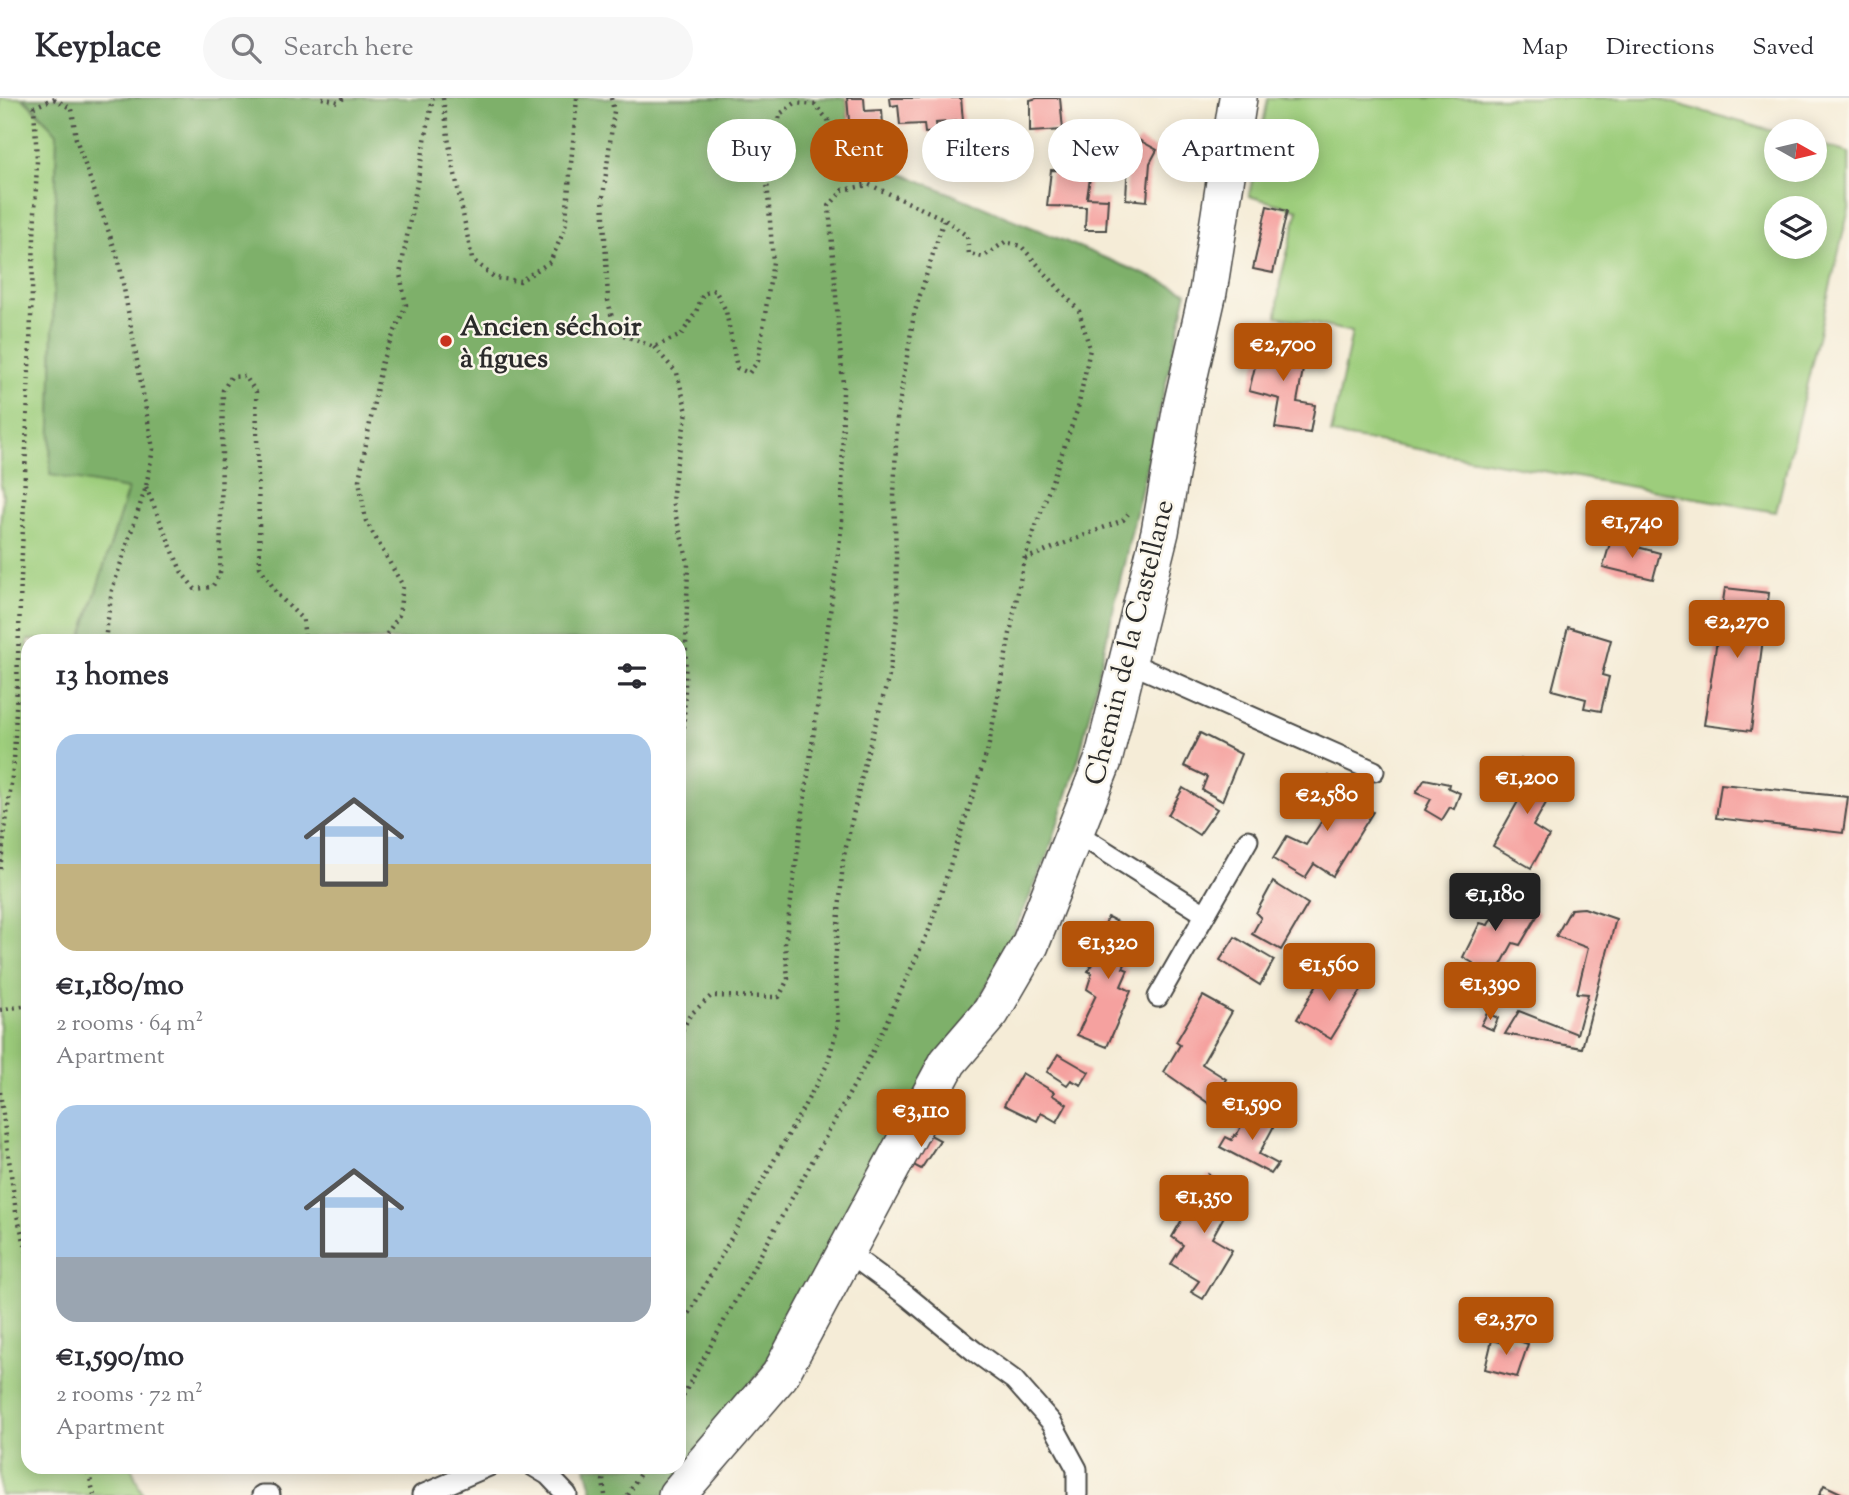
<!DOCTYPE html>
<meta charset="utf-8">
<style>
body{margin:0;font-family:"Sorts Mill Goudy",serif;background:#f7f7f7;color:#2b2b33;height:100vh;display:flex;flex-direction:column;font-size:26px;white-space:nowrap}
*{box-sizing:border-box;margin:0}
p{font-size:23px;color:#7c7c81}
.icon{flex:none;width:38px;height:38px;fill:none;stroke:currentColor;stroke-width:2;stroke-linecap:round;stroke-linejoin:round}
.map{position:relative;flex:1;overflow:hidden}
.sheet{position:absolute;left:21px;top:536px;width:665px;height:840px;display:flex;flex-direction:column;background:#fff;border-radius:21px;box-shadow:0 4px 18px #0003}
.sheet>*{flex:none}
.banner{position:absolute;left:707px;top:21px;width:665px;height:63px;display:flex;gap:14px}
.needle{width:46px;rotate:98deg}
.fabs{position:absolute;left:1764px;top:21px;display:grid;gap:14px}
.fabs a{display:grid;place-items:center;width:63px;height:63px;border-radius:50%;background:#fff;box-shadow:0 4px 18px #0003;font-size:35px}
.price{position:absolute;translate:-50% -60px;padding:0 16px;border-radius:7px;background:#b45309;color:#fff;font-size:23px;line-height:46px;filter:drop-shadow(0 2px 4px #0008)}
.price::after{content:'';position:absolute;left:50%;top:42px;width:21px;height:16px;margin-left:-10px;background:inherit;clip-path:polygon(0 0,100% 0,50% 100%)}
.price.current{background:#222;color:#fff}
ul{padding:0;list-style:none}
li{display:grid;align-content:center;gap:14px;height:371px;padding:0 35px}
li span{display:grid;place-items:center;height:217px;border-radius:21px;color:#555}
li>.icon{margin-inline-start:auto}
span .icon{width:126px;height:126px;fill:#fffc;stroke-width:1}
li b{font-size:30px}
h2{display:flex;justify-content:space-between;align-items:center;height:84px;padding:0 35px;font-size:30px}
.tag{padding:0 24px;border-radius:32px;background:#fff;box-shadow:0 4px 18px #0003;font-size:24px;line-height:63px}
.tag.current{background:#b45309;color:#fff}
header{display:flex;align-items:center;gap:42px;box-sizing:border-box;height:98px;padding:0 35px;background:#fff;border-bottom:2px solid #e1e1e2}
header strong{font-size:33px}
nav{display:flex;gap:38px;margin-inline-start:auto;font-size:24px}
.search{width:490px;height:63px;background:#f7f7f7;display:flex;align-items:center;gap:18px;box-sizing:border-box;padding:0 24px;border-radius:38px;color:#7c7c81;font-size:26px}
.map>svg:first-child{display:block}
.green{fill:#9dcd7b;stroke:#647c53;stroke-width:2;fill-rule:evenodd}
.forest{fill:#7eb06b;stroke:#546e4b;stroke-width:2}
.building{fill:#f5a19f}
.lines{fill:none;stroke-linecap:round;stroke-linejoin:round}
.lane-casing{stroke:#494845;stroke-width:23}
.street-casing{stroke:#494845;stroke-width:40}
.path{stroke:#494845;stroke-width:4.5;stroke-dasharray:2 5;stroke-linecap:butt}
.lane{stroke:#fff;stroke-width:19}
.street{stroke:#fff;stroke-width:37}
.poi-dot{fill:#c8321e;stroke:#fbf7ec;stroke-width:2.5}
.labels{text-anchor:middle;stroke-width:5;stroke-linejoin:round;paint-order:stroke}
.poi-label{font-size:28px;font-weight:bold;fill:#2b2b2b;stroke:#fbf7ec;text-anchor:start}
.street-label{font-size:28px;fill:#2b2b2b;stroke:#fbf7ec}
</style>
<header>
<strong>Keyplace</strong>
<div class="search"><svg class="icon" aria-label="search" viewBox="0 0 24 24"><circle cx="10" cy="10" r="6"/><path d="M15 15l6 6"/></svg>Search here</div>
<nav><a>Map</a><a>Directions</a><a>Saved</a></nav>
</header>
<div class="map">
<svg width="1849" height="1397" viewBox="0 0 1849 1397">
<rect width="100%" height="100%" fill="#fbf7ec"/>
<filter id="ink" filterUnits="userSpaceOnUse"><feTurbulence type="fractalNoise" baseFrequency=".0143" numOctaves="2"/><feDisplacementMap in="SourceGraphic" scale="14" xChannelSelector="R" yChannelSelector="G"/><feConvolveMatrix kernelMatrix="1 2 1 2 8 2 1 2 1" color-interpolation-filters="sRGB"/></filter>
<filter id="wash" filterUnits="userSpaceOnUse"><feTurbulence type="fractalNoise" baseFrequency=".00686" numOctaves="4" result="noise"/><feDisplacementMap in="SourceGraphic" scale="28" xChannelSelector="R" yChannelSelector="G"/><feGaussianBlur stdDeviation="1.57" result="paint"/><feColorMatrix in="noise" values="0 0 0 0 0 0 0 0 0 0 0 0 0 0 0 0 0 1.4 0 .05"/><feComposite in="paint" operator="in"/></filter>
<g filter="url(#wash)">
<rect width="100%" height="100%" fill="#f5ecd7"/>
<g class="green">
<polygon points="0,0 22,0 57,34 50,376 128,391 81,542 28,542 28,1368 131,1369 143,1397 0,1397 0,426 3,397 0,382"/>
<path d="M1268 0H1656L1776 34V72H1815V45L1849 55V111L1776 414 1331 336 1352 234 1277 218 1280 184 1298 112 1249 98ZM1815 110V149H1776V110Z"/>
</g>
<polygon class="forest" points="22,0 847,0 851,54 1187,194 1080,656 1048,757 1007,850 841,1155 675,1397 599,1397 593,1394 586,1369 679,1368 679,542 81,542 128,391 50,377 57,35 34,9"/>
<g id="blocks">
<g class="building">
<polygon points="847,0 864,0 865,13 882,12 884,43 851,45"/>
<polygon points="890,0 961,0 963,23 936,25 937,34 925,35 924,26 900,27 898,7 891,8"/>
<polygon points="1037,0 1060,0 1063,32 1030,34 1030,2"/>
<polygon points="1139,42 1157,52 1150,65 1147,103 1126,101 1128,61"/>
<polygon points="1051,72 1091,73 1087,100 1108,101 1106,132 1085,132 1086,109 1047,108"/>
<polygon points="1267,108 1287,113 1273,175 1253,171"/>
<polygon points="1262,240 1307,250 1297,304 1315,307 1310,335 1275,330 1280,301 1249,293"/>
<polygon points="1611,442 1660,455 1653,481 1603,469"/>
<polygon points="1725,490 1769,495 1751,633 1704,627"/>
<polygon points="1568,529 1611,542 1602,577 1609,579 1601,613 1584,610 1586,601 1552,592"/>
<polygon points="1200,635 1241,656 1222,703 1202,692 1207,679 1184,668"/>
<polygon points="1521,660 1559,682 1533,728 1549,738 1531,770 1493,748 1529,684 1511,674"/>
<polygon points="1329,678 1373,714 1333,778 1314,766 1305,780 1273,761 1287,738 1306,747 1329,712 1312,699"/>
<polygon points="1425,681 1449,686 1448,690 1460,695 1454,711 1450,709 1442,722 1425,712 1431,701 1416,695"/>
<polygon points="1721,686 1848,699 1843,735 1716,720"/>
<polygon points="1183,690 1217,711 1199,737 1168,717"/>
<polygon points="1273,784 1308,806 1281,852 1252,836 1261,820 1256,815"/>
<polygon points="1470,784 1488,793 1493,786 1539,815 1520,847 1513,845 1485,896 1463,883 1473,865 1463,859 1480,825 1488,827 1493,818 1480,811 1481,808 1463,797"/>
<polygon points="1584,810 1616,821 1582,950 1505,936 1519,913 1577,936 1588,896 1577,895 1588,850 1556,838 1571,811"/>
<polygon points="1108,819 1141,836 1123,870 1128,872 1121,888 1131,893 1107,949 1077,937 1096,897 1087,891 1092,875 1088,873 1095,861 1090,859"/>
<polygon points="1235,839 1274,862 1260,887 1220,862"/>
<polygon points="1328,867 1362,891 1331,941 1297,921"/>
<polygon points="1203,898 1232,914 1202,966 1226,981 1211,1007 1164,974 1180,947 1176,944"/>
<polygon points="1487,915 1498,920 1493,932 1481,927"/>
<polygon points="1058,956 1089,974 1081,987 1071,982 1067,987 1047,974"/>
<polygon points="1022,975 1054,994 1052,997 1067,1006 1057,1024 1041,1015 1037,1023 1004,1007"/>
<polygon points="1248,1015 1257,1020 1259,1017 1275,1026 1259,1056 1278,1066 1271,1076 1220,1049 1226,1039 1232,1042 1234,1037 1236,1038"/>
<polygon points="919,1031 940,1042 921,1071 902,1061"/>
<polygon points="1208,1076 1238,1093 1212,1140 1232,1152 1203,1201 1191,1194 1199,1183 1171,1166 1183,1147 1172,1139"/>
<polygon points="1510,1240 1528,1246 1517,1279 1485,1271 1492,1242 1509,1246"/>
<polygon points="1824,1387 1841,1395 1840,1397 1819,1397"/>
</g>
</g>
</g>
<g filter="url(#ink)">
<use href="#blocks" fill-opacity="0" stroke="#494845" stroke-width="2"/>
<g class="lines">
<g class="lane-casing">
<g id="lane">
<polyline points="1128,564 1374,673"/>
<polyline points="1075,734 1205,816"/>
<polyline points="1158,899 1248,742"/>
<polyline points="847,1154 907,1198 974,1253 1014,1282 1052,1325 1077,1371 1077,1397"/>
<polyline points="533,1368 548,1377 567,1397"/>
<polyline points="262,1397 270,1397"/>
<polyline points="422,1397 489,1368"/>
</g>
</g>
<g class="street-casing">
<polyline id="street" points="677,1397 780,1277 948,964 991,914 1030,847 1103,663 1160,434 1182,308 1208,194 1238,0"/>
</g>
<g class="path">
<polyline points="322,0 338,4 344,0"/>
<polyline points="443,0 449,46 472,161 495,180 520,183 550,164 565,131 577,0"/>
<polyline points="611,0 614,13 603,99 608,202 615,234 654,249 681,237 696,214 703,196 715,192 726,213 737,270 749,275 758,263 773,164 767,82 780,16 795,5 815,7 828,22 834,61 855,80 944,121 967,138 969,156 983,159 1005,144 1021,148 1079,213 1090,251 1078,310 1024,462 988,651 929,832 874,951 679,1305"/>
<polyline points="54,1 72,11 76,41 119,163 153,351 146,389 112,492 105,542"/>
<polyline points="654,249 677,275 687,314 676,369 672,404 688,464 684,628 679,659"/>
<polyline points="146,389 182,475 195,491 212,489 220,476 223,292 231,279 245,278 256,294 260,469 278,497 303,522 305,542"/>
<polyline points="1025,461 1123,422 1128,416"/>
<polyline points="383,542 399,517 403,488 366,423 359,382 382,263 406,207 400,176 433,0"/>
<polyline points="0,771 14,663 37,62 34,9 55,0"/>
<polyline points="0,912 28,907"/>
<polyline points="679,938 690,917 711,898 779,899 788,881 785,846 842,426 843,287 829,108 843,92 868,87"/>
<polyline points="0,994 16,1114 28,1157"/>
<polyline points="679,1234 827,967 838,927 835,867 843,762 866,660 889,578 898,513 894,399 897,319 914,216 944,121"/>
<polyline points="87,1368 94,1397"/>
<polyline points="605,1397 603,1383 607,1368"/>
<polyline points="628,1397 644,1368"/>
</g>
<use href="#lane" class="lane"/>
<use href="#street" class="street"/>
</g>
</g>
<circle class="poi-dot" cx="446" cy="243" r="7"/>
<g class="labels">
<g class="poi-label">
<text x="460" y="237">Ancien séchoir<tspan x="460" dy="32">à figues</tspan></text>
</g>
<g class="street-label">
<text transform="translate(1128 544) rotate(-76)" y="10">Chemin de la Castellane</text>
</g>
</g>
</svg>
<div class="fabs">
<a><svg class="needle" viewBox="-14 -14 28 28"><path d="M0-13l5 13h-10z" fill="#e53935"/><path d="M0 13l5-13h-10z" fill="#7c7c81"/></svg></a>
<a><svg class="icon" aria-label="layers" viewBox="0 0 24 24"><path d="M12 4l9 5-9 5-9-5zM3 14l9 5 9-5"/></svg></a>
</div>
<b class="price" style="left:1283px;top:285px">€2,700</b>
<b class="price" style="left:1632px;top:462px">€1,740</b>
<b class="price" style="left:1737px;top:562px">€2,270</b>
<b class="price" style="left:1527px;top:718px">€1,200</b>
<b class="price" style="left:1327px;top:735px">€2,580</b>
<b class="price current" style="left:1495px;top:835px">€1,180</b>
<b class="price" style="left:1108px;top:883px">€1,320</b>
<b class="price" style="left:1329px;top:905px">€1,560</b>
<b class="price" style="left:1490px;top:924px">€1,390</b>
<b class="price" style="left:1252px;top:1044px">€1,590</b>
<b class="price" style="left:921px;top:1051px">€3,110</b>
<b class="price" style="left:1204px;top:1137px">€1,350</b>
<b class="price" style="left:1506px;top:1259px">€2,370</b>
<div class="banner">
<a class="tag">Buy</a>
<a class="tag current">Rent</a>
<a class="tag">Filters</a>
<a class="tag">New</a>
<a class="tag">Apartment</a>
</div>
<section class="sheet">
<h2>13 homes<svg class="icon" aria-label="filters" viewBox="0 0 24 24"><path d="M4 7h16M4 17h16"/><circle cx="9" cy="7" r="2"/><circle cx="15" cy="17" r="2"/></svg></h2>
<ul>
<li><span style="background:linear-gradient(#a9c7e8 60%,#c2b280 0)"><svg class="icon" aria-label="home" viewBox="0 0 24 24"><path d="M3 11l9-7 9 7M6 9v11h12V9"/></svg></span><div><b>€1,180/mo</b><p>2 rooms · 64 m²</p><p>Apartment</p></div></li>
<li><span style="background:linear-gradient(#a9c7e8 70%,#9aa5b1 0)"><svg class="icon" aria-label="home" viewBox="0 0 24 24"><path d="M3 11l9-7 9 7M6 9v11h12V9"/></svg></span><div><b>€1,590/mo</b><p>2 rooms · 72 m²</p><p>Apartment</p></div></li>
</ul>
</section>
</div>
